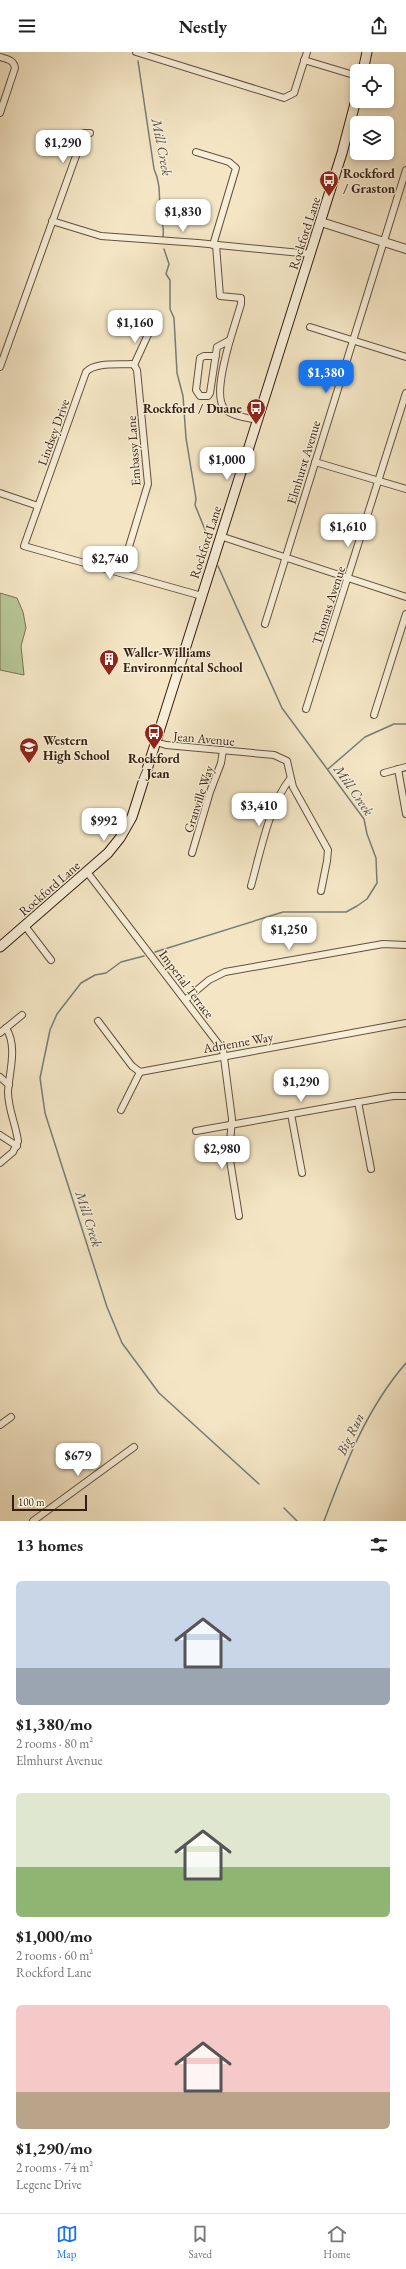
<!DOCTYPE html>
<meta charset="utf-8">
<style>
body{margin:0;font-family:"EB Garamond",serif;background:#f2f2f2;color:#222;height:100vh;display:flex;flex-direction:column;font-size:15px;white-space:nowrap}
*{box-sizing:border-box;margin:0}
p{font-size:13px;color:#767676}
.icon{flex:none;width:22px;height:22px;fill:none;stroke:currentColor;stroke-width:2;stroke-linecap:round;stroke-linejoin:round}
.map{position:relative;height:1469px;overflow:hidden}
.panel{display:flex;flex-direction:column;background:#fff;flex:1}
.panel>*{flex:none}
.controls{position:absolute;left:350px;top:12px;display:grid;gap:8px}
.controls a{display:grid;place-items:center;width:44px;height:44px;border-radius:6px;background:#fff;box-shadow:0 2px 6px #0003;font-size:20px}
.scale{position:absolute;left:12px;bottom:10px;width:75px;box-sizing:border-box;padding-left:4px;border:2px solid #341e10;border-top:0;font-size:11px;line-height:14px;white-space:nowrap;color:#341e10;-webkit-text-stroke:3px #f8efd9;paint-order:stroke}
.price{position:absolute;translate:-50% -34px;padding:0 9px;border-radius:8px;background:#fff;color:#222;font-size:13px;line-height:26px;filter:drop-shadow(0 1px 2px #0008)}
.price::after{content:'';position:absolute;left:50%;top:24px;width:12px;height:9px;margin-left:-6px;background:inherit;clip-path:polygon(0 0,100% 0,50% 100%)}
.price.current{background:#1a73e8;color:#fff}
ul{padding:0;list-style:none}
li{display:grid;align-content:center;gap:8px;height:212px;padding:0 16px}
li span{display:grid;place-items:center;height:124px;border-radius:6px;color:#555}
li>.icon{margin-inline-start:auto}
span .icon{width:72px;height:72px;fill:#fffc;stroke-width:1}
li b{font-size:17px}
h2{display:flex;justify-content:space-between;align-items:center;height:48px;padding:0 16px;font-size:17px}
header{display:flex;justify-content:space-between;align-items:center;height:52px;padding:0 16px;background:#fff;font-size:18px;font-weight:700}
.dock{display:flex;justify-content:space-around;align-items:center;height:56px;border-top:1px solid #e0e0e0;background:#fff;font-size:11px;color:#767676}
.dock a{display:grid;justify-items:center;gap:2px}
.dock .current{color:#1a73e8}
.map>svg:first-child{display:block}
.green{fill:#b8c697;stroke:#767254}
.lines{fill:none;stroke-linecap:round;stroke-linejoin:round}
.stream{stroke:#757d79;stroke-width:1.5}
.minor-casing{stroke:#64503d;stroke-width:8}
.tertiary-casing{stroke:#64503d;stroke-width:10}
.secondary-casing{stroke:#341e10;stroke-width:11}
.minor{stroke:#f8efd9;stroke-width:6}
.tertiary{stroke:#f8efd9;stroke-width:8}
.secondary{stroke:#f8efd9;stroke-width:9}
.labels{text-anchor:middle;stroke-width:3;stroke-linejoin:round;paint-order:stroke}
.poi-label{font-size:13px;font-weight:bold;fill:#341e10;stroke:#f8efd9;text-anchor:start}
.street-label{font-size:13px;fill:#341e10;stroke:#f8efd9}
.water-label{font-size:14px;font-style:italic;fill:#554e45;stroke:#f8efd9}
</style>
<header><svg class="icon" aria-label="menu" viewBox="0 0 24 24"><path d="M4 6h16M4 12h16M4 18h16"/></svg>Nestly<svg class="icon" aria-label="share" viewBox="0 0 24 24"><path d="M12 15V3M7 8l5-5 5 5M5 13v7h14v-7"/></svg></header>
<div class="map">
<svg width="406" height="1469" viewBox="0 0 406 1469">
<rect width="100%" height="100%" fill="#f4e6c5"/>
<filter id="stains"><feTurbulence type="fractalNoise" baseFrequency=".005" numOctaves="4"/><feColorMatrix values="0 0 0 0 .2 0 0 0 0 .09 0 0 0 0 .02 0 0 0 .5 -.17"/></filter>
<radialGradient id="worn" r=".72"><stop offset=".6" stop-color="#630" stop-opacity="0"/><stop offset="1" stop-color="#630" stop-opacity=".3"/></radialGradient>
<polygon class="green" points="0,541 17,546 23,560 26,576 21,594 24,623 0,618"/>
<g class="lines">
<g class="stream">
<path d="M138 9 154 117C161 132 159 145 160 161 160 169 165 173 163 185"/>
<polyline points="164,197 169,212 166,222 170,228 170,257 174,266 177,321 183,344 186,386 196,447 195,453 210,490"/>
<polyline points="328,717 365,685 394,672 406,672"/>
<polyline points="155,900 283,860 346,860 357,854 367,847 377,831 376,806 367,782 364,767 282,656 218,514"/>
<polyline points="144,904 121,910 106,921 95,923 81,931 57,962 50,978 40,1026 45,1061 107,1255 122,1291 159,1341 259,1432"/>
<polyline points="284,1456 297,1469"/>
<path d="M324 1469C345 1413 366 1357 406 1311"/>
</g>
<g class="minor-casing">
<g id="minor">
<polyline points="136,0 284,46 294,41 307,0"/>
<path d="M0 5C7 7 14 8 15 16L0 61"/>
<polyline points="304,8 357,24"/>
<polyline points="196,100 229,110 236,116 213,193"/>
<polyline points="52,169 101,184 198,191 311,202"/>
<polyline points="216,193 220,244 241,246 241,252 230,288 217,295 210,341 208,344 200,344 196,338 200,306 204,304 216,304"/>
<polyline points="310,275 406,305"/>
<path d="M230 288C226 303 213 346 225 357 231 364 248 366 257 368"/>
<path d="M134 313 131 312C119 313 95 310 86 320L24 494 202 544"/>
<polyline points="134,313 151,276"/>
<polyline points="0,315 81,90 84,81 90,81"/>
<polyline points="315,410 406,437"/>
<polyline points="0,441 38,454"/>
<polyline points="220,484 406,545"/>
<polyline points="121,521 148,432 137,318 134,313"/>
<polyline points="265,572 406,118"/>
<polyline points="306,657 406,341"/>
<polyline points="374,663 406,562"/>
<polyline points="156,690 166,693 274,703 287,709 293,735 328,798 327,809 321,839"/>
<polyline points="398,717 406,762"/>
<polyline points="384,721 406,715"/>
<polyline points="192,801 210,740 221,711 223,698"/>
<polyline points="87,820 223,998 232,1067 229,1102 239,1164"/>
<path d="M251 834C260 802 269 753 290 727"/>
<polyline points="25,874 51,908"/>
<polyline points="185,948 209,928 225,920 383,892 406,893"/>
<polyline points="98,969 132,1014 140,1020 406,971"/>
<polyline points="0,981 22,963"/>
<polyline points="0,1025 9,1033"/>
<polyline points="358,1050 371,1117"/>
<polyline points="121,1058 140,1020"/>
<polyline points="291,1062 302,1121"/>
<polyline points="196,1079 393,1044 406,1044"/>
<polyline points="0,1083 17,1094"/>
<path d="M0 1111 13 1100 18 1089C16 1073 8 1057 8 1040 9 1020 18 995 6 976"/>
<polyline points="0,1373 11,1365"/>
<polyline points="33,1469 134,1395"/>
</g>
</g>
<g class="tertiary-casing">
<polyline id="tertiary" points="321,170 406,197"/>
</g>
<g class="secondary-casing">
<g id="secondary">
<polyline points="363,19 367,0"/>
<polyline points="0,895 108,801 120,786 132,765 342,101 357,44"/>
</g>
</g>
<use href="#minor" class="minor"/>
<use href="#tertiary" class="tertiary"/>
<use href="#secondary" class="secondary"/>
</g>
<defs>
<g id="bus-pin" transform="scale(1)"><path d="M0 17L-7.5 6A9.5 9.5 0 1 1 7.5 6Z" fill="#8f2418" stroke="#f8efd9"/><path d="M-5-6H5V4H4V6H2V4H-2V6H-4V4H-5ZM-3.5-4V0h7V-4ZM-3.5 1.2v1.5H-2V1.2ZM2 1.2v1.5H3.5V1.2Z" fill="#fff"/></g>
<g id="building-pin" transform="scale(1)"><path d="M0 17L-7.5 6A9.5 9.5 0 1 1 7.5 6Z" fill="#8f2418" stroke="#f8efd9"/><path d="M-4-6H4V6H1V3H-1V6H-4ZM-2.5-4.3h1.7v1.8h-1.7ZM.8-4.3h1.7v1.8H.8ZM-2.5-1h1.7V.8h-1.7ZM.8-1h1.7V.8H.8Z" fill="#fff"/></g>
<g id="school-pin" transform="scale(1)"><path d="M0 17L-7.5 6A9.5 9.5 0 1 1 7.5 6Z" fill="#8f2418" stroke="#f8efd9"/><path d="M0-5L7-2L0 1L-7-2ZM-4 1L0 2.5L4 1V4Q0 6-4 4Z" fill="#fff"/></g>
</defs>
<g fill-rule="evenodd">
<use href="#bus-pin" x="329" y="128"/>
<use href="#bus-pin" x="256" y="356"/>
<use href="#building-pin" x="109" y="607"/>
<use href="#bus-pin" x="154" y="681"/>
<use href="#school-pin" x="29" y="695"/>
</g>
<g class="labels">
<g class="poi-label">
<text x="343" y="126">Rockford<tspan x="343" dy="15">/ Graston</tspan></text>
<text x="242" y="361" text-anchor="end">Rockford / Duane</text>
<text x="123" y="605">Waller-Williams<tspan x="123" dy="15">Environmental School</tspan></text>
<text x="43" y="693">Western<tspan x="43" dy="15">High School</tspan></text>
<text x="154" y="711" text-anchor="middle">Rockford<tspan x="154" dy="15">/ Jean</tspan></text>
</g>
<g class="street-label">
<text transform="translate(304 181) rotate(-72)" y="5">Rockford Lane</text>
<text transform="translate(53 380) rotate(-70)" y="5">Lindsey Drive</text>
<text transform="translate(133 399) rotate(-94)" y="5">Embassy Lane</text>
<text transform="translate(303 410) rotate(-73)" y="5">Elmhurst Avenue</text>
<text transform="translate(205 490) rotate(-72)" y="5">Rockford Lane</text>
<text transform="translate(328 553) rotate(-72)" y="5">Thomas Avenue</text>
<text transform="translate(204 686) rotate(5)" y="5">Jean Avenue</text>
<text transform="translate(198 747) rotate(-72)" y="5">Granville Way</text>
<text transform="translate(49 836) rotate(-41)" y="5">Rockford Lane</text>
<text transform="translate(187 932) rotate(53)" y="5">Imperial Terrace</text>
<text transform="translate(238 990) rotate(-10)" y="5">Adrienne Way</text>
</g>
<g class="water-label">
<text transform="translate(162 95) rotate(79)" y="5">Mill Creek</text>
<text transform="translate(354 738) rotate(55)" y="5">Mill Creek</text>
<text transform="translate(89 1167) rotate(72)" y="5">Mill Creek</text>
<text transform="translate(350 1382) rotate(-64)" y="5">Big Run</text>
</g>
</g>
<rect width="100%" height="100%" filter="url(#stains)"/>
<rect width="100%" height="100%" fill="url(#worn)"/>
</svg>
<div class="controls">
<a><svg class="icon" aria-label="locate" viewBox="0 0 24 24"><circle cx="12" cy="12" r="6"/><path d="M12 2v4M12 18v4M2 12h4M18 12h4"/></svg></a>
<a><svg class="icon" aria-label="layers" viewBox="0 0 24 24"><path d="M12 4l9 5-9 5-9-5zM3 14l9 5 9-5"/></svg></a>
</div>
<div class="scale">100 m</div>
<b class="price" style="left:63px;top:112px">$1,290</b>
<b class="price" style="left:183px;top:181px">$1,830</b>
<b class="price" style="left:135px;top:292px">$1,160</b>
<b class="price current" style="left:326px;top:342px">$1,380</b>
<b class="price" style="left:227px;top:429px">$1,000</b>
<b class="price" style="left:348px;top:496px">$1,610</b>
<b class="price" style="left:110px;top:528px">$2,740</b>
<b class="price" style="left:259px;top:775px">$3,410</b>
<b class="price" style="left:104px;top:790px">$992</b>
<b class="price" style="left:289px;top:899px">$1,250</b>
<b class="price" style="left:301px;top:1051px">$1,290</b>
<b class="price" style="left:222px;top:1118px">$2,980</b>
<b class="price" style="left:78px;top:1425px">$679</b>
</div>
<section class="panel">
<h2>13 homes<svg class="icon" aria-label="filters" viewBox="0 0 24 24"><path d="M4 7h16M4 17h16"/><circle cx="9" cy="7" r="2"/><circle cx="15" cy="17" r="2"/></svg></h2>
<ul>
<li><span style="background:linear-gradient(#c9d6e8 70%,#9aa5b1 0)"><svg class="icon" aria-label="home" viewBox="0 0 24 24"><path d="M3 11l9-7 9 7M6 9v11h12V9"/></svg></span><div><b>$1,380/mo</b><p>2 rooms · 80 m²</p><p>Elmhurst Avenue</p></div></li>
<li><span style="background:linear-gradient(#dfe7d0 60%,#8fb573 0)"><svg class="icon" aria-label="home" viewBox="0 0 24 24"><path d="M3 11l9-7 9 7M6 9v11h12V9"/></svg></span><div><b>$1,000/mo</b><p>2 rooms · 60 m²</p><p>Rockford Lane</p></div></li>
<li><span style="background:linear-gradient(#f6c9c9 70%,#b9a48a 0)"><svg class="icon" aria-label="home" viewBox="0 0 24 24"><path d="M3 11l9-7 9 7M6 9v11h12V9"/></svg></span><div><b>$1,290/mo</b><p>2 rooms · 74 m²</p><p>Legene Drive</p></div></li>
</ul>
</section>
<nav class="dock">
<a class="current"><svg class="icon" aria-label="map" viewBox="0 0 24 24"><path d="M3 6l6-2 6 2 6-2v14l-6 2-6-2-6 2zM9 4v14M15 6v14"/></svg>Map</a>
<a><svg class="icon" aria-label="saved" viewBox="0 0 24 24"><path d="M7 4h10v16l-5-4-5 4z"/></svg>Saved</a>
<a><svg class="icon" aria-label="home" viewBox="0 0 24 24"><path d="M3 11l9-7 9 7M6 9v11h12V9"/></svg>Home</a>
</nav>
